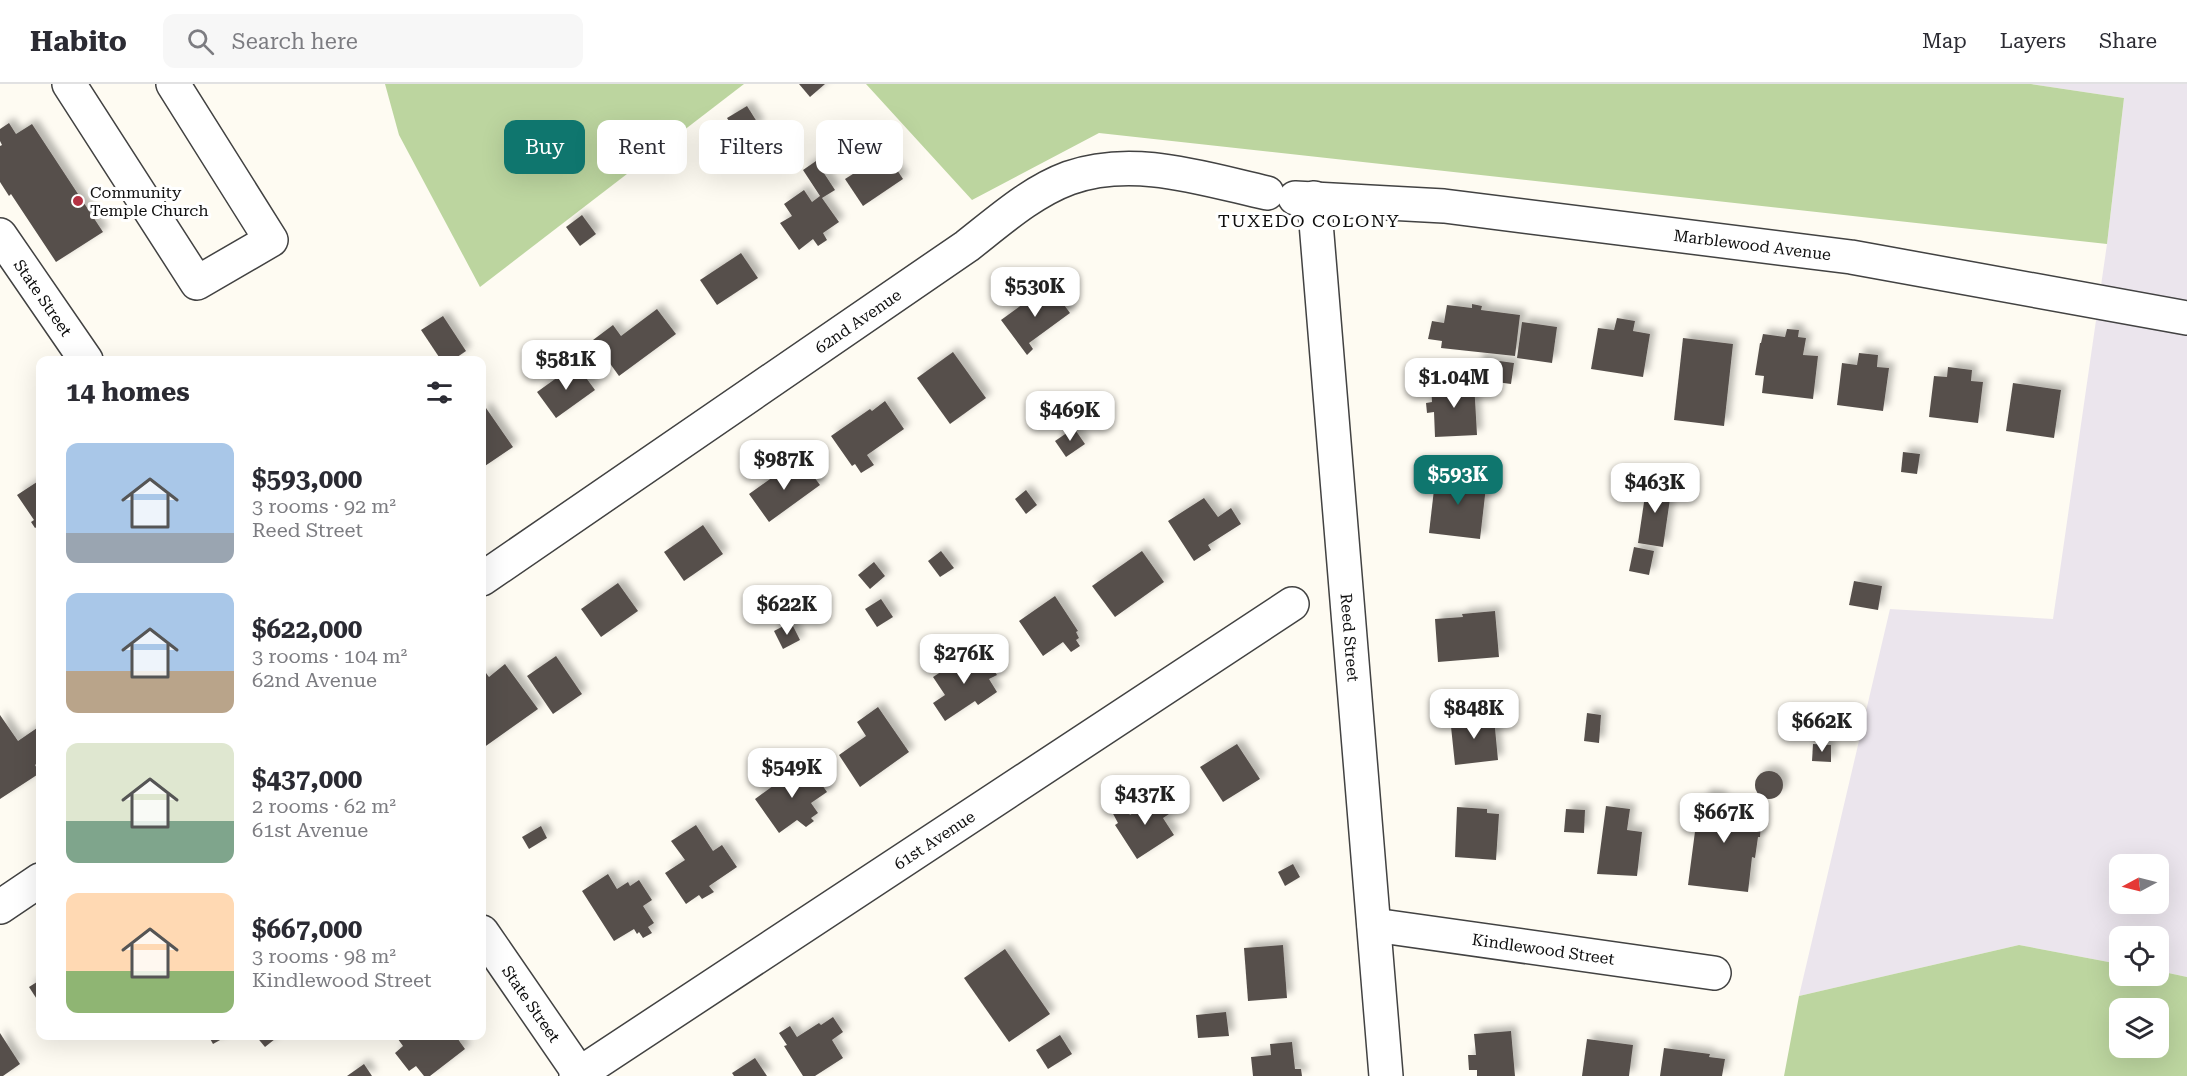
<!DOCTYPE html>
<meta charset="utf-8">
<style>
body{margin:0;font-family:"Roboto Serif",serif;background:#f7f7f7;color:#2b2b33;height:100vh;display:flex;flex-direction:column;font-size:22px;white-space:nowrap}
*{box-sizing:border-box;margin:0}
p{font-size:20px;color:#7c7c81}
.icon{flex:none;width:33px;height:33px;fill:none;stroke:currentColor;stroke-width:2;stroke-linecap:round;stroke-linejoin:round}
.map{position:relative;flex:1;overflow:hidden}
.details{position:absolute;left:36px;top:272px;width:450px;height:684px;display:flex;flex-direction:column;background:#fff;border-radius:12px;box-shadow:0 6px 24px #0002}
.details>*{flex:none}
.hud{position:absolute;left:504px;top:36px;width:570px;height:54px;display:flex;gap:12px}
.needle{width:39px;rotate:263deg}
.controls{position:absolute;left:2109px;top:770px;display:grid;gap:12px}
.controls a{display:grid;place-items:center;width:60px;height:60px;border-radius:12px;background:#fff;box-shadow:0 6px 24px #0002;font-size:30px}
.price{position:absolute;translate:-50% -51px;padding:0 14px;border-radius:12px;background:#fff;color:#222;font-size:20px;line-height:39px;filter:drop-shadow(0 2px 3px #0008)}
.price::after{content:'';position:absolute;left:50%;top:36px;width:18px;height:14px;margin-left:-9px;background:inherit;clip-path:polygon(0 0,100% 0,50% 100%)}
.price.selected{background:#0f766e;color:#fff}
ul{padding:0;list-style:none}
li{display:flex;align-items:center;gap:18px;height:150px;padding:0 30px}
li span{display:grid;place-items:center;flex:none;width:168px;height:120px;border-radius:12px;color:#555}
li>.icon{margin-inline-start:auto}
span .icon{width:72px;height:72px;fill:#fffc;stroke-width:1}
li b{font-size:26px}
h2{display:flex;justify-content:space-between;align-items:center;height:72px;padding:0 30px;font-size:26px}
.chip{padding:0 21px;border-radius:12px;background:#fff;box-shadow:0 6px 24px #0002;font-size:21px;line-height:54px}
.chip.selected{background:#0f766e;color:#fff}
header{display:flex;align-items:center;gap:36px;box-sizing:border-box;height:84px;padding:0 30px;background:#fff;border-bottom:2px solid #e1e1e2}
header strong{font-size:28px}
nav{display:flex;gap:33px;margin-inline-start:auto;font-size:21px}
.search{width:420px;height:54px;background:#f7f7f7;display:flex;align-items:center;gap:15px;box-sizing:border-box;padding:0 21px;border-radius:12px;color:#7c7c81;font-size:22px}
.map>svg:first-child{display:block}
.industrial{fill:#ebe5ed;fill-rule:evenodd}
.forest{fill:#bcd59f;fill-rule:evenodd}
.building{fill:#57504c;filter:url(#shadow)}
.lines{fill:none;stroke-linecap:round;stroke-linejoin:round}
.minor-casing{stroke:#424242;stroke-width:36}
.minor{stroke:#fff;stroke-width:33}
.poi-dot{fill:#b43243;stroke:#fff;stroke-width:2}
.labels{text-anchor:middle;stroke-width:6;stroke-linejoin:round;paint-order:stroke}
.poi-label{font-size:16px;fill:#0f0f0f;stroke:#fff;text-anchor:start}
.street-label{font-size:16px;fill:#0f0f0f;stroke:#fff}
.neighbourhood-label{font-size:18px;letter-spacing:1.5px;fill:#0f0f0f;stroke:#fff}
</style>
<header>
<strong>Habito</strong>
<div class="search"><svg class="icon" aria-label="search" viewBox="0 0 24 24"><circle cx="10" cy="10" r="6"/><path d="M15 15l6 6"/></svg>Search here</div>
<nav><a>Map</a><a>Layers</a><a>Share</a></nav>
</header>
<div class="map">
<svg width="2187" height="992" viewBox="0 0 2187 992">
<defs>
<filter id="shadow"><feDropShadow dx="5.5" dy="-5.5" stdDeviation="3" flood-color="#0004"/></filter>
</defs>
<rect width="100%" height="100%" fill="#fefbf2"/>
<path class="industrial" d="M2031 0H2187V893L2159 887 2158 852H2120L2119 880 2019 861 1799 912 1890 525 2053 535 2107 160 2124 14ZM2120 780H2158V819H2120Z"/>
<g class="forest">
<polygon points="385,0 744,0 480,203 399,51"/>
<polygon points="866,0 2031,0 2124,14 2107,160 1099,49 972,116"/>
<path d="M2019 861 2119 880 2120 891H2158L2159 887 2187 893V992H1784L1799 912ZM2120 924H2158V963H2120Z"/>
</g>
<g class="building">
<polygon points="799,0 825,0 810,13"/>
<polygon points="747,22 759,41 739,53 727,34"/>
<polygon points="9,39 16,50 32,40 103,148 56,178 11,110 9,112 0,98 0,62 2,61 0,57 0,45"/>
<polygon points="886,69 903,95 863,122 845,95"/>
<polygon points="816,77 835,106 822,114 839,138 823,149 827,156 818,162 813,155 799,166 780,139 792,132 784,120 804,106 812,118 820,112 803,86"/>
<polygon points="582,131 596,150 580,162 566,143"/>
<polygon points="741,169 758,194 717,221 700,196"/>
<polygon points="1051,203 1070,229 1029,259 1033,265 1027,271 1001,236 1038,209 1039,212"/>
<polygon points="1472,220 1482,222 1481,226 1520,231 1515,272 1441,264 1442,257 1428,255 1432,237 1444,239 1447,221 1472,224"/>
<polygon points="657,225 676,250 619,292 593,256 613,241 621,252"/>
<polygon points="443,232 466,267 453,276 441,276 421,246"/>
<polygon points="1617,234 1635,237 1633,247 1650,250 1643,293 1591,285 1598,244 1614,246"/>
<polygon points="1522,238 1557,243 1552,279 1517,274"/>
<polygon points="1787,245 1799,246 1798,253 1806,254 1803,271 1818,272 1813,315 1762,309 1764,292 1755,291 1760,259 1761,259 1763,250 1785,253"/>
<polygon points="1683,254 1733,260 1724,342 1674,336"/>
<polygon points="953,268 986,314 950,340 917,294"/>
<polygon points="1859,269 1878,271 1877,283 1889,284 1883,327 1837,321 1842,279 1857,281"/>
<polygon points="1478,274 1514,279 1511,300 1475,295"/>
<polygon points="576,280 595,306 556,334 537,308"/>
<polygon points="1948,283 1972,286 1971,297 1983,298 1978,339 1929,333 1934,292 1947,293"/>
<polygon points="1474,298 1477,351 1435,353 1434,328 1427,329 1426,319 1432,318 1431,300"/>
<polygon points="2013,299 2061,306 2054,354 2006,347"/>
<polygon points="885,317 904,345 867,371 874,381 861,389 855,380 852,382 831,352 870,325 872,327"/>
<polygon points="482,324 483,327 486,324 513,363 482,384"/>
<polygon points="1074,344 1085,360 1066,373 1055,357"/>
<polygon points="1903,368 1920,370 1917,390 1901,388"/>
<polygon points="803,378 820,401 769,438 749,410 787,383 790,386"/>
<polygon points="1436,388 1487,394 1480,455 1429,449"/>
<polygon points="40,396 40,441 35,444 31,438 34,436 17,411"/>
<polygon points="1647,398 1672,401 1663,463 1638,459"/>
<polygon points="1026,406 1037,421 1026,430 1015,415"/>
<polygon points="1204,414 1218,433 1231,424 1241,440 1208,461 1211,466 1194,477 1168,437"/>
<polygon points="703,441 723,470 684,497 664,468"/>
<polygon points="1634,463 1654,467 1649,491 1629,487"/>
<polygon points="941,467 954,484 940,493 928,477"/>
<polygon points="1142,467 1164,498 1115,533 1092,502"/>
<polygon points="874,478 885,492 870,505 858,491"/>
<polygon points="1854,497 1882,502 1878,526 1849,521"/>
<polygon points="618,499 638,527 601,553 581,525"/>
<polygon points="1055,512 1078,547 1076,548 1079,554 1076,556 1080,562 1071,568 1063,558 1043,572 1019,537"/>
<polygon points="881,515 893,533 877,543 865,525"/>
<polygon points="1495,527 1499,573 1438,578 1435,535 1463,533 1462,530"/>
<polygon points="791,538 800,556 783,565 774,547"/>
<polygon points="970,569 976,579 985,573 997,591 989,595 997,608 978,621 975,617 945,637 933,619 945,611 933,593"/>
<polygon points="556,572 582,610 553,630 527,592"/>
<polygon points="505,580 538,625 483,664 482,593 486,589 489,593"/>
<polygon points="878,623 909,668 860,703 839,671 866,652 857,638"/>
<polygon points="1587,629 1601,631 1599,659 1584,657"/>
<polygon points="0,631 18,657 37,644 40,649 40,677 35,681 40,689 0,715"/>
<polygon points="1475,631 1476,636 1494,634 1498,676 1455,681 1450,633"/>
<polygon points="1237,660 1260,695 1223,718 1200,683"/>
<polygon points="1813,660 1831,661 1831,678 1812,677"/>
<polygon points="806,678 827,708 811,719 818,729 811,734 814,737 806,743 797,736 779,749 755,715"/>
<circle cx="1769" cy="701" r="14"/>
<polygon points="1704,710 1722,712 1721,718 1762,723 1760,753 1758,753 1755,774 1752,773 1748,808 1688,801 1699,717 1704,717"/>
<polygon points="1165,711 1175,726 1163,734 1174,751 1137,775 1115,741 1118,739 1111,726 1122,719 1130,731 1152,717 1153,719"/>
<polygon points="1606,722 1630,725 1627,746 1642,748 1637,792 1597,790"/>
<polygon points="1457,723 1487,725 1487,729 1499,730 1496,776 1455,773"/>
<polygon points="1566,725 1585,726 1584,749 1564,748"/>
<polygon points="696,741 713,767 722,761 737,783 709,802 714,808 702,815 699,811 686,820 665,789 685,776 671,757"/>
<polygon points="541,742 547,754 529,765 522,753"/>
<polygon points="1293,780 1300,793 1285,802 1278,788"/>
<polygon points="608,790 617,805 628,798 630,802 639,796 652,816 643,822 654,839 648,843 652,849 643,854 639,848 637,850 634,845 614,857 582,807"/>
<polygon points="1283,861 1287,914 1248,917 1244,864"/>
<polygon points="1005,865 1050,930 1009,958 964,894"/>
<polygon points="40,896 40,920 29,903"/>
<polygon points="1226,928 1229,952 1198,954 1196,931"/>
<polygon points="833,933 843,948 832,956 843,974 815,992 803,992 784,962 787,961 779,949 790,942 797,953 819,939 821,941"/>
<polygon points="1511,947 1515,992 1477,992 1477,986 1469,986 1468,971 1476,971 1474,950"/>
<polygon points="0,949 20,980 3,992 0,992"/>
<polygon points="208,951 229,951 213,960"/>
<polygon points="255,951 280,951 265,963"/>
<polygon points="395,951 455,951 465,965 430,992 424,992 416,982 409,987 395,969 403,962"/>
<polygon points="1060,951 1072,970 1048,985 1036,966"/>
<polygon points="1587,955 1633,961 1629,992 1582,992"/>
<polygon points="1292,958 1295,985 1301,985 1302,992 1253,992 1251,973 1271,971 1270,960"/>
<polygon points="1664,964 1710,970 1709,973 1725,975 1722,992 1660,992"/>
<polygon points="755,974 767,992 734,992 732,989"/>
<polygon points="364,980 372,992 347,992"/>
</g>
<g class="lines">
<g class="minor-casing">
<g id="minor">
<polyline points="69,0 197,199 271,156 173,0"/>
<path id="s1" d="M1295 114 1444 122 1851 173 2187 234"/>
<path id="s2" d="M1314 114 1386 992"/>
<path id="s3" d="M0 151 86 276"/>
<path id="s4" d="M482 495 967 162C999 137 1031 108 1069 94 1134 71 1204 95 1267 109"/>
<polyline points="0,823 40,796"/>
<path id="s5" d="M1374 841 1714 889"/>
<path id="s6" d="M482 848 581 992"/>
<path id="s7" d="M576 992 1292 520"/>
</g>
</g>
<use href="#minor" class="minor"/>
</g>
<circle class="poi-dot" cx="78" cy="117" r="6"/>
<g class="labels">
<g class="poi-label">
<text x="90" y="114">Community<tspan x="90" dy="18">Temple Church</tspan></text>
</g>
<g class="street-label">
<text dy="6" stroke="none"><textPath href="#s1" startOffset="460">Marblewood Avenue</textPath></text>
<text dy="6" stroke="none"><textPath href="#s3" startOffset="76">State Street</textPath></text>
<text dy="6" stroke="none"><textPath href="#s4" startOffset="456">62nd Avenue</textPath></text>
<text dy="6" stroke="none"><textPath href="#s2" startOffset="441">Reed Street</textPath></text>
<text dy="6" stroke="none"><textPath href="#s7" startOffset="429">61st Avenue</textPath></text>
<text dy="6" stroke="none"><textPath href="#s5" startOffset="171">Kindlewood Street</textPath></text>
<text dy="6" stroke="none"><textPath href="#s6" startOffset="87">State Street</textPath></text>
</g>
<g class="neighbourhood-label">
<text x="1309" y="143">TUXEDO COLONY</text>
</g>
</g>
</svg>
<div class="controls">
<a><svg class="needle" viewBox="-14 -14 28 28"><path d="M0-13l5 13h-10z" fill="#e53935"/><path d="M0 13l5-13h-10z" fill="#7c7c81"/></svg></a>
<a><svg class="icon" aria-label="locate" viewBox="0 0 24 24"><circle cx="12" cy="12" r="6"/><path d="M12 2v4M12 18v4M2 12h4M18 12h4"/></svg></a>
<a><svg class="icon" aria-label="layers" viewBox="0 0 24 24"><path d="M12 4l9 5-9 5-9-5zM3 14l9 5 9-5"/></svg></a>
</div>
<b class="price" style="left:1035px;top:234px">$530K</b>
<b class="price" style="left:566px;top:307px">$581K</b>
<b class="price" style="left:1454px;top:325px">$1.04M</b>
<b class="price" style="left:1070px;top:358px">$469K</b>
<b class="price" style="left:784px;top:407px">$987K</b>
<b class="price selected" style="left:1458px;top:422px">$593K</b>
<b class="price" style="left:1655px;top:430px">$463K</b>
<b class="price" style="left:787px;top:552px">$622K</b>
<b class="price" style="left:964px;top:601px">$276K</b>
<b class="price" style="left:1474px;top:656px">$848K</b>
<b class="price" style="left:1822px;top:669px">$662K</b>
<b class="price" style="left:792px;top:715px">$549K</b>
<b class="price" style="left:1145px;top:742px">$437K</b>
<b class="price" style="left:1724px;top:760px">$667K</b>
<div class="hud">
<a class="chip selected">Buy</a>
<a class="chip">Rent</a>
<a class="chip">Filters</a>
<a class="chip">New</a>
</div>
<section class="details">
<h2>14 homes<svg class="icon" aria-label="filters" viewBox="0 0 24 24"><path d="M4 7h16M4 17h16"/><circle cx="9" cy="7" r="2"/><circle cx="15" cy="17" r="2"/></svg></h2>
<ul>
<li><span style="background:linear-gradient(#a9c7e8 75%,#9aa5b1 0)"><svg class="icon" aria-label="home" viewBox="0 0 24 24"><path d="M3 11l9-7 9 7M6 9v11h12V9"/></svg></span><div><b>$593,000</b><p>3 rooms · 92 m²</p><p>Reed Street</p></div></li>
<li><span style="background:linear-gradient(#a9c7e8 65%,#b9a48a 0)"><svg class="icon" aria-label="home" viewBox="0 0 24 24"><path d="M3 11l9-7 9 7M6 9v11h12V9"/></svg></span><div><b>$622,000</b><p>3 rooms · 104 m²</p><p>62nd Avenue</p></div></li>
<li><span style="background:linear-gradient(#dfe7d0 65%,#7fa58c 0)"><svg class="icon" aria-label="home" viewBox="0 0 24 24"><path d="M3 11l9-7 9 7M6 9v11h12V9"/></svg></span><div><b>$437,000</b><p>2 rooms · 62 m²</p><p>61st Avenue</p></div></li>
<li><span style="background:linear-gradient(#ffd9b3 65%,#8fb573 0)"><svg class="icon" aria-label="home" viewBox="0 0 24 24"><path d="M3 11l9-7 9 7M6 9v11h12V9"/></svg></span><div><b>$667,000</b><p>3 rooms · 98 m²</p><p>Kindlewood Street</p></div></li>
</ul>
</section>
</div>
